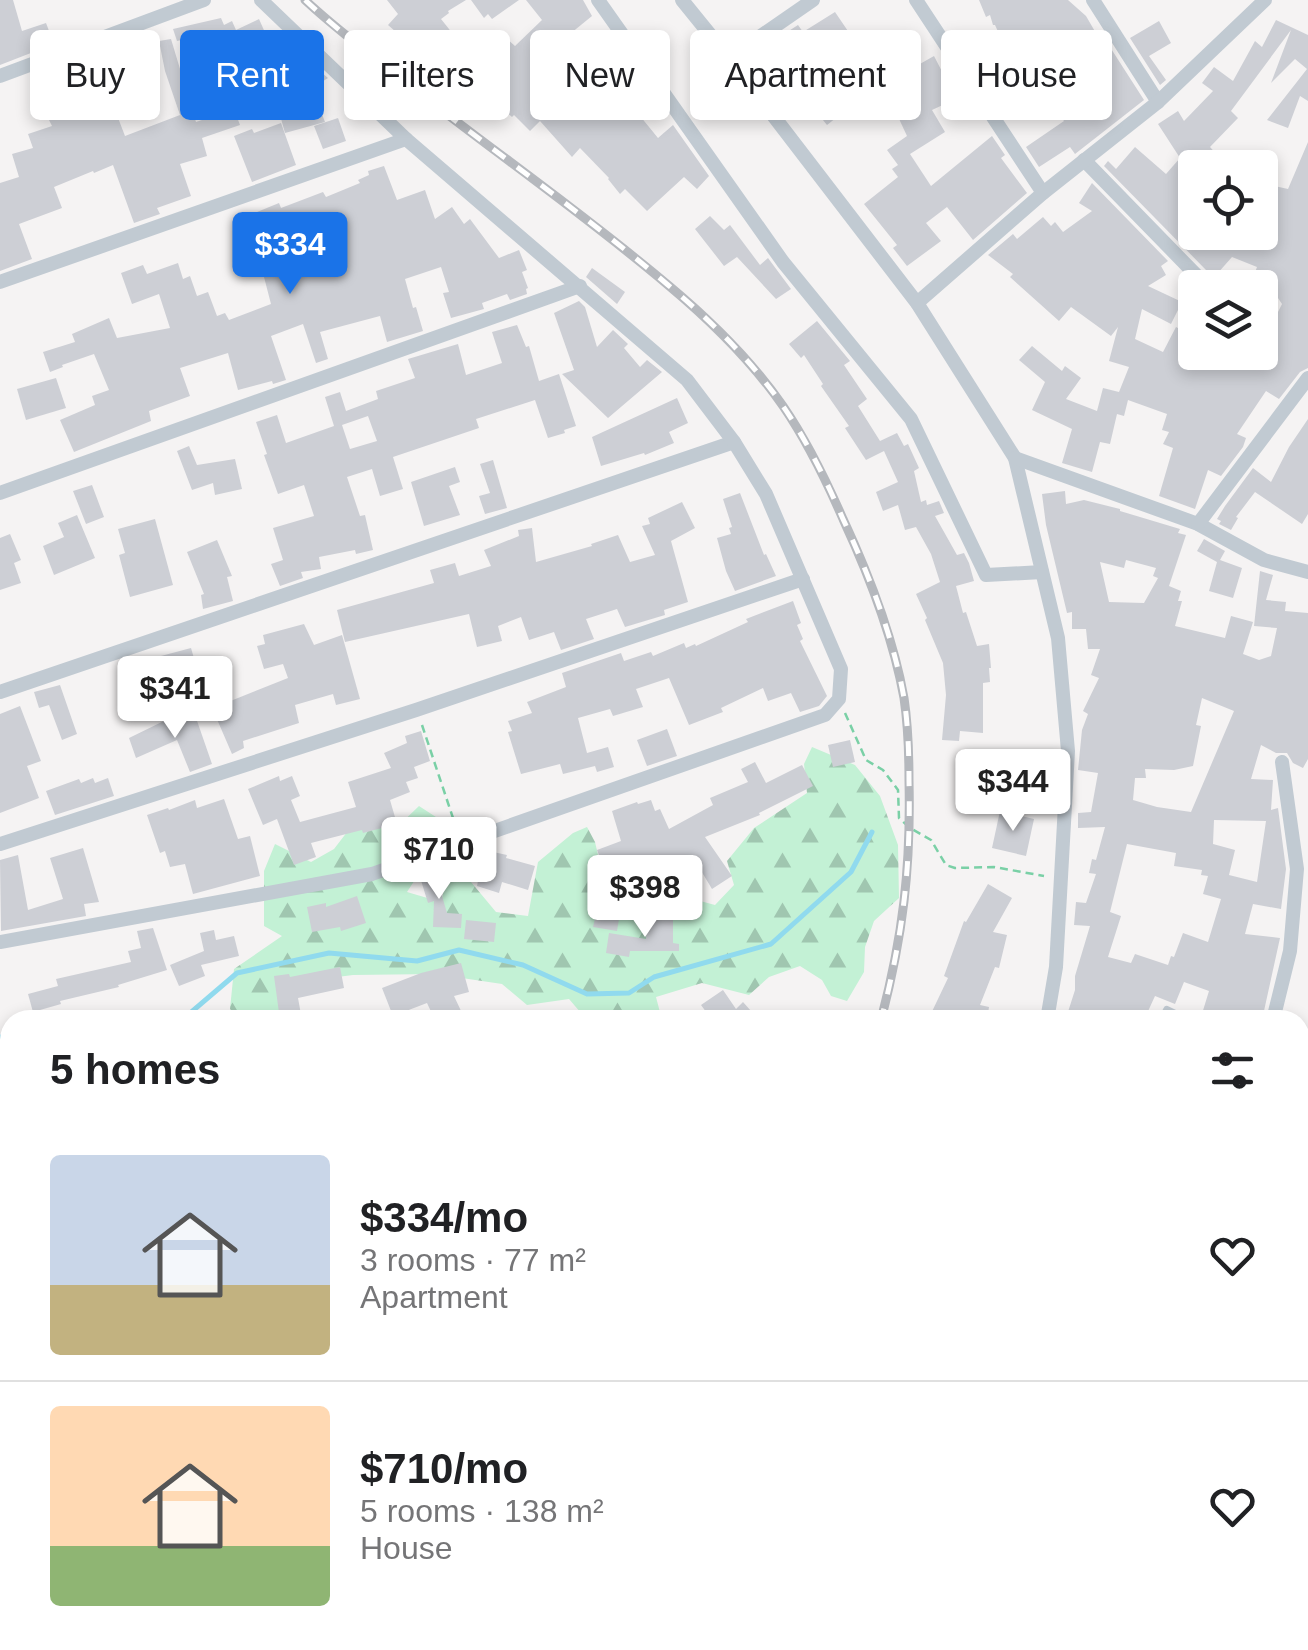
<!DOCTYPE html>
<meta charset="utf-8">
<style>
body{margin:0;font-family:Helvetica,sans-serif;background:#f2f2f2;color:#202124;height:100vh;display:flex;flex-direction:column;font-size:38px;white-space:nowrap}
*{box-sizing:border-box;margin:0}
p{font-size:32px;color:#757577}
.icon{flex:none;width:55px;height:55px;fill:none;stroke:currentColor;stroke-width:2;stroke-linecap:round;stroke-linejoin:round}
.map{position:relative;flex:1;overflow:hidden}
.panel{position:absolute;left:0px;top:1010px;width:1310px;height:640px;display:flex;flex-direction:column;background:#fff;border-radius:30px 30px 0 0;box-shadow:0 5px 15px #0003}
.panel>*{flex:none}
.guide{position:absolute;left:30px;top:30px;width:1250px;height:90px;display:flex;gap:20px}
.fabs{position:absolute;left:1178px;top:150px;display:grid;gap:20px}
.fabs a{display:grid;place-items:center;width:100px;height:100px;border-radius:10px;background:#fff;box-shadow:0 5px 15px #0003;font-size:50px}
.price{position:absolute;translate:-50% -85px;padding:0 22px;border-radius:10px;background:#fff;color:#222;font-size:32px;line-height:65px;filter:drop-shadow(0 2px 5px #0008)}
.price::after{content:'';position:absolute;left:50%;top:60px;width:30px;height:22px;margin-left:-15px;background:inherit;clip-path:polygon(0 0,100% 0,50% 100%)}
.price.active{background:#1a73e8;color:#fff}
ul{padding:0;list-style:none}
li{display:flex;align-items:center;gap:30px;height:250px;padding:0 50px}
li+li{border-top:2px solid #e0e0e0}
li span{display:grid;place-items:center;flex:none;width:280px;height:200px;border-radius:10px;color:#555}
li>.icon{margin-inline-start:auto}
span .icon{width:120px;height:120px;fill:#fffc;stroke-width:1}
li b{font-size:42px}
h2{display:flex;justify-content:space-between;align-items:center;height:120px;padding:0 50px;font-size:42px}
.chip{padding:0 35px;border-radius:10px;background:#fff;box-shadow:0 5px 15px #0003;font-size:35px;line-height:90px}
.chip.active{background:#1a73e8;color:#fff}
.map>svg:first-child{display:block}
.forest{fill:url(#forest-firs)}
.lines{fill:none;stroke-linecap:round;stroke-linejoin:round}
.stream{stroke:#90daee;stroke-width:5}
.building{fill:#cdcfd5;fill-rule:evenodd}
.path{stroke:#7ad0a6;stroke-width:2.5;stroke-dasharray:8 5;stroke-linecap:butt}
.lane{stroke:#c1cad2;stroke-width:8}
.street{stroke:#c1cad2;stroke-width:14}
.rail-casing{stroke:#b5b8bd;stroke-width:9}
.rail{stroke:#fff;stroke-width:5;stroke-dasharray:15;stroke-linecap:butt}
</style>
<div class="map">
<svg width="1308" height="1650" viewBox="0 0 1308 1650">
<defs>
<pattern id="forest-firs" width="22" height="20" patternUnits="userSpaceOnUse" patternTransform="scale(2.5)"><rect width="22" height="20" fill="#c3f1d5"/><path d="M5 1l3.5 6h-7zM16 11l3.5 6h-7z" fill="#a0c6b0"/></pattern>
</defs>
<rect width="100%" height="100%" fill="#f5f3f3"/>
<path class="forest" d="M812 747 855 765 880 796 898 845 899 898 874 921 865 947 864 972 847 1001 831 996 822 980 800 966 769 977 749 995 702 983 656 997 662 1020H587L569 999 527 1005 502 984 435 974 353 975 282 984V1020H240L230 1009 234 969 282 936 264 926V871L275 844 311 862 334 849 354 823 394 830 419 806 439 819V843L407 892 441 902 448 873 466 876 496 912 528 916 538 862 573 833 587 827 595 842 606 889C643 883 679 895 715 905L734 885 727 861 754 828 807 793 804 764Z"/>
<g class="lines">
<g class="stream">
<polyline points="182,1020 237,973 329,953 417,961 459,950 523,965 587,994 629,993 654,977 771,944 851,872 872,832"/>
<polyline points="0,1037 10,1039"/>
</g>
</g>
<g class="building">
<polygon points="0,0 13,0 22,31 46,23 54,44 0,65"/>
<polygon points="387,0 466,0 448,11 449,13 441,19 457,39 437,55 421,34 411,45 388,25 398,14"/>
<polygon points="471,0 519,0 492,19 488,14 484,18"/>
<polygon points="526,0 583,0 592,16 565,38 581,55 587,51 599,72 591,77 614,106 622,100 627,100 658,138 673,125 709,176 697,189 684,177 647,211 625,189 620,194 608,179 609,178 580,148 572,157 540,121 530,131 514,115 512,117 490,98 505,82 491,70 504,54 496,48 505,37 515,46 542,20"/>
<polygon points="979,0 1068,0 1086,16 1104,47 1108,44 1144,100 1075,154 1070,147 1039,167 1026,147 1064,121 1036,82 1027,63 1015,69 995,25 993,25 990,15 986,17"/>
<polygon points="835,12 852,37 841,44 858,64 844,75 816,44 788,61 793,69 772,82 763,69 759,72 750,56 798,25 803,32"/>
<polygon points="221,18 224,25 232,21 236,30 259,19 271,46 250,56 260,75 244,82 218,32 177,41 173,29"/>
<polygon points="1276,20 1308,35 1308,101 1300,96 1288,128 1267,120 1307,69 1295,59 1271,83 1291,30 1231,111 1238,118 1210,147 1229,168 1195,168 1195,172 1185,187 1195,194 1195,232 1233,232 1251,245 1255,232 1260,232 1260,208 1265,184 1288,189 1308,142 1308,368 1300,372 1279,399 1266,391 1237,434 1246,438 1243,447 1221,476 1208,470 1195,509 1159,496 1173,448 1163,444 1169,432 1162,430 1167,414 1128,400 1124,416 1117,414 1110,444 1100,442 1092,472 1062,463 1072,429 1032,410 1045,382 1019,360 1032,346 1062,371 1065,366 1081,378 1066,399 1097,411 1103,388 1119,392 1129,367 1109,361 1118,327 1111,336 1071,307 1059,321 1010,277 1013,274 988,255 1013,234 1017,239 1043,217 1051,226 1055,222 1063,232 1092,211 1079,203 1092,183 1168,261 1161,266 1166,275 1148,286 1182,302 1171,324 1142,309 1135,339 1163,352 1176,327 1195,337 1195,352 1260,352 1260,312 1274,315 1278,312 1282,304 1276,295 1260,291 1260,288 1249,288 1257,267 1232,257 1217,274 1206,270 1104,166 1108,161 1116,169 1135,147 1166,174 1180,158 1158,124 1178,111 1184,121 1213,91 1202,83 1214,67 1233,81 1255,41 1262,47"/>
<polygon points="1159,21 1171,43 1149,56 1166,80 1160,85 1130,38"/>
<polygon points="171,39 196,122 234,109 240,125 202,138 207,156 180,164 191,196 157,208 160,214 134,223 113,165 94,173 93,171 54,187 62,208 19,224 32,259 0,271 0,183 19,177 12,154 33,148 28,134 52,126 41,104 79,86 126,70 138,102 115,110 125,136 180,115 165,71 159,41"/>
<polygon points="934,56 949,85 957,81 962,96 932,110 945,132 910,154 931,186 992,136 1005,155 1001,158 1027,193 973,240 947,207 926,223 941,241 907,266 893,248 897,245 864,204 898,177 892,169 898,165 887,150 907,136 887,93 915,76 911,69"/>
<polygon points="315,67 328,78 312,88 325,122 285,133 280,115 286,113 276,97 284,93 279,75"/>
<polygon points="829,89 846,110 827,125 810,104"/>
<polygon points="338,118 346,141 323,149 314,126"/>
<polygon points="281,123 296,165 252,182 234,136 252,129 254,133"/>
<polygon points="384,166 397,200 425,190 435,219 452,207 464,224 470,219 499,258 519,250 527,270 522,272 528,288 526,289 527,294 510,300 507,294 482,303 484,309 451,318 443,293 449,292 441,267 405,279 413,308 416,307 423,331 387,342 380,316 320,332 328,359 316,363 303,324 271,336 286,380 273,384 272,381 238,390 228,353 180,368 190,396 149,411 151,421 74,452 60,420 95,405 92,396 109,390 94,354 62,365 63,367 50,372 43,352 75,342 72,334 109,318 117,338 170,328 159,294 132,304 121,273 143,265 147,274 178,263 183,279 190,276 197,296 208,292 217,316 225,313 229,320 271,304 257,250 247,253 235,221 279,203 281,208 323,192 326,197 360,183 358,180 369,175 368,171"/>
<polygon points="710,216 724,230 730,225 760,265 768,258 791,289 776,299 737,257 724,266 695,229"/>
<polygon points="592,268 625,292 617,304 586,277"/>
<polygon points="579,301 585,307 597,347 613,330 628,344 624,348 640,367 647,360 662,372 608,418 562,374 574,370 554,313"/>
<polygon points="817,321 850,361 844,365 867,399 858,406 880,441 897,433 904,446 908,444 919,468 914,471 921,502 926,500 927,505 939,501 944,513 935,516 957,555 964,553 969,563 974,581 956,586 963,613 966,612 977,646 989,644 991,668 989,668 990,682 983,683 983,733 960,731 959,741 942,740 946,695 943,663 925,620 927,618 916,594 940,582 931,554 916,527 905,530 898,505 883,511 876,492 898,482 884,451 866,460 845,428 849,426 821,386 823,384 804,355 801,358 789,344"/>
<path d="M517 325 526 347 529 346 539 381 559 374 576 426 564 430 565 433 548 438 535 400 476 419 479 428 393 457 403 489 380 496 372 469 347 477 360 516 365 515 373 550 356 554 355 550 319 557 321 569 301 572 303 578 280 586 271 564 283 560 273 528 314 516 304 485 278 494 264 455 267 454 256 422 277 415 286 443 334 426 325 397 340 392 346 411 378 399 376 391 415 378 408 359 458 344 466 375 502 363 492 332ZM368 416 377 441 350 449 342 425Z"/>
<polygon points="56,378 66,408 26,420 17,389"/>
<polygon points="677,398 688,423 669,432 674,443 645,455 644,453 601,466 592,437"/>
<polygon points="1308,419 1308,514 1302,524 1255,492 1236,517 1238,518 1231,530 1219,524 1221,521 1217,519 1225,506 1253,468 1271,482 1289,447"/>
<polygon points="189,446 197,465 235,459 242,489 215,495 213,483 192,490 177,451"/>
<polygon points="493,460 507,508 485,514 479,496 490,493 480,464"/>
<polygon points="455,467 460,482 449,486 460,515 424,526 411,482"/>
<polygon points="92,485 104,517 86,524 73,491"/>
<path d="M1065 491 1066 504 1084 500 1120 509V511L1180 529 1178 533 1186 535 1169 586 1181 591 1178 601H1182L1175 626 1225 638 1231 616 1253 622 1243 654 1259 660 1271 656 1277 628 1254 626 1260 571 1273 575 1266 600 1286 602 1285 611 1308 613V759L1303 768 1293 763 1287 753H1276L1261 745 1251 779 1273 780 1271 810 1278 808 1286 869 1281 909 1253 904 1245 934 1280 938 1262 1020H1212L1201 1017 1209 991 1184 982 1175 1004 1155 996 1144 1020H1082L1067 1015 1075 990V976L1090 926 1074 925 1076 902 1086 903 1096 874 1089 873 1092 859 1096 860 1105 827 1078 828V813L1091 812 1098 773 1078 770 1082 730 1088 714 1083 711 1099 678 1091 675 1100 649H1088L1086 629H1072V612L1067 613 1046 525 1042 494ZM1126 560 1156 568 1153 576 1158 578 1144 603 1109 602 1100 562 1124 568ZM1202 698 1234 711 1191 812 1157 807 1133 800 1135 778H1146L1145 769 1174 770 1193 766 1201 726 1196 725ZM1214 820 1266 821 1257 882 1229 875 1235 850 1213 844ZM1127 844 1176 853 1174 866 1202 870 1201 875 1208 876 1203 894 1221 899 1208 942 1183 933 1174 957 1171 956 1168 965 1135 954 1131 963 1108 957 1121 916 1110 912Z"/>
<polygon points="740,493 764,555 766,554 776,576 735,591 726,571 717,538 731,534 729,528 732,527 723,499"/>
<polygon points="682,502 695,528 671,541 688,602 664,610 665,615 625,627 617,609 586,619 594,639 561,650 554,632 529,640 521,617 498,626 502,641 477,647 469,614 345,642 337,610 434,583 430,570 455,563 459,576 491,566 484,550 519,536 518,530 532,528 536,562 592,546 591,544 618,535 630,562 655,555 642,526 650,524 648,518"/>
<polygon points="77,515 95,558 54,575 43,546 64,537 58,523"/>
<polygon points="155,519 173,585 130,597 119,555 125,553 118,529"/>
<polygon points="10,534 21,560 14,563 21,583 0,590 0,538"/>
<polygon points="1204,539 1225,551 1220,560 1242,568 1233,598 1209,591 1217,562 1197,551"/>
<polygon points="217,540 232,576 227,577 233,601 203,609 201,595 204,594 187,552"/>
<polygon points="793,601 801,623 797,625 803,639 800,641 827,696 819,706 800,712 791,693 768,701 763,688 721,708 723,712 689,725 669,678 636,689 643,707 613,716 610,709 578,718 587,753 608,747 614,767 597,772 595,766 563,774 560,764 521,774 508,732 512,731 508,721 532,713 527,702 566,687 562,673 621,653 624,661 651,652 653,656 684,643 686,648 695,644 696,646 748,622 746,619"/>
<polygon points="304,624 314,645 342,635 360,699 336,705 333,694 295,705 299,723 243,741 244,748 232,754 216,717 231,712 228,702 288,678 283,664 264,669 257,646 265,644 263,635"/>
<polygon points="191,648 202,686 171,694 161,656"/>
<polygon points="60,685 77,734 62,740 49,705 39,708 34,692"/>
<polygon points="20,706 41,761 27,766 39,798 0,813 0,714"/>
<polygon points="195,715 212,764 190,772 177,740 136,758 129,738 170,718 172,724"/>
<polygon points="667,729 677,756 647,766 637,740"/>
<polygon points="421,731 430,761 414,767 418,778 406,782 410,792 390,800 397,824 363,833 362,830 311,843 316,857 294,865 277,819 263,825 248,789 279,776 280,781 292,776 300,796 291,800 300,822 356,807 348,782 391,768 384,753 407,743 405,736"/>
<polygon points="850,740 855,762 833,767 828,745"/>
<polygon points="755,762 766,783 802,765 813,786 759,813 760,815 705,837 732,876 712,889 700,869 673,882 667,868 639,880 634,868 608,878 597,850 621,841 612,811 637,802 638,804 651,800 655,811 660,809 669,829 713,805 710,798 748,782 741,769"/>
<polygon points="93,778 95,783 108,778 114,796 55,815 46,791 79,779 81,783"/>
<polygon points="224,799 238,839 250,836 260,876 193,894 185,864 170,867 165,851 160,853 147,815 168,808 169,810 195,800 197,808"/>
<polygon points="1000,811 1034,819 1026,856 992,848"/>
<polygon points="83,848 99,902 84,904 86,916 1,931 0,860 18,855 28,910 63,899 50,858"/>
<polygon points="484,850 507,855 506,858 535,866 528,890 502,882 499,893 477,886"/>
<polygon points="434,869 447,913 462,914 461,928 433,927 434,901 428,903 419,874"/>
<polygon points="988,884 1012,898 993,932 1007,935 999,968 995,967 980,1005 989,1007 987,1020 928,1020 948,978 944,976 964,921 966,922"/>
<polygon points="357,896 366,923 341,931 340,927 312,932 307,907 326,903 326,907"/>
<polygon points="600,898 622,901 617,931 593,927"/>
<polygon points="466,920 496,923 494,942 464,939"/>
<polygon points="647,920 673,920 673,943 679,944 679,951 630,951 629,957 606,953 609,933 646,939"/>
<polygon points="153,928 167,970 118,985 119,987 60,1001 61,1004 33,1012 28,994 58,986 56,979 131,962 128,951 141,948 137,931"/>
<polygon points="214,930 216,940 234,936 239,956 201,965 205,976 179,986 170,965 204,951 200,933"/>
<polygon points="461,963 469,992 454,996 462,1013 446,1020 435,1020 427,1003 393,1016 382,988 421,973"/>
<polygon points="340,967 344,988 298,998 302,1020 280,1020 274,976 289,974 290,977"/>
<polygon points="723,990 736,1009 743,1002 759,1020 712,1020 701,1005"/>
</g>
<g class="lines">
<g class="path">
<polyline points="845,713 866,760 883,770 898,790 899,818 910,828 931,840 946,865 955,868 994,867 1044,876"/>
<polyline points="422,725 456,827"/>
</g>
<polyline class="lane" points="1162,1020 1167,1010 1188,1020"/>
<g class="street">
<polyline points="598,0 783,262 911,419 986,575 1042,572"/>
<polyline points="682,0 729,58 917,303 1015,458 1058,638 1068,751 1056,967 1047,1020"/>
<polyline points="916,0 1043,193"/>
<polyline points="1093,0 1158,102"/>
<polyline points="729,58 813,0"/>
<polyline points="0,76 204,0"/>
<polyline points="1084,160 1200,279 1222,288"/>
<polyline points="0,282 406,139"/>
<polyline points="1260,301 1271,305"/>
<polyline points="917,303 1043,193 1158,102 1265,0"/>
<polyline points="1015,458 1198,524 1264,560 1308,572"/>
<polyline points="0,493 580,286"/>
<polyline points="1198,524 1308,378"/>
<polyline points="0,692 734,442"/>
<polyline points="0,844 416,710 803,579"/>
<polyline points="0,942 372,874 825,715 839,699 841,669 766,494 734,442 687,380 406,139 261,0"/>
<polyline points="1273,1020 1290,951 1297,869 1282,762"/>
<polyline points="0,1174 10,1174"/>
<polyline points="0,1301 10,1301"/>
<polyline points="1300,1368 1308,1364"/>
<polyline points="0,1410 10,1345"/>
<polyline points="0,1576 10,1577"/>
<polyline points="333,1640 338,1650"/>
<polyline points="515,1640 525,1650"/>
<polyline points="790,1640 803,1650"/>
<polyline points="0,1646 13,1640"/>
<polyline points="277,1650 293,1640"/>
<polyline points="361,1650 378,1640"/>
<polyline points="937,1650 946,1640"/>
<polyline points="1153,1650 1162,1640"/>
</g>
<g class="rail-casing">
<g id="rail">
<path d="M305 0C335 28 367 52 399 77 487 147 582 212 668 285 710 320 751 360 783 406 807 441 826 480 843 519 869 575 893 636 904 698 908 725 909 753 909 781 911 867 903 936 881 1020"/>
<polyline points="156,1650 177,1640"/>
</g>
</g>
<use href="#rail" class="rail"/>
</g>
</svg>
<div class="fabs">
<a><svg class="icon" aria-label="locate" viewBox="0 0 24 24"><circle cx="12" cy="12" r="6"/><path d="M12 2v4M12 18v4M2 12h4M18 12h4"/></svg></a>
<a><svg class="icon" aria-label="layers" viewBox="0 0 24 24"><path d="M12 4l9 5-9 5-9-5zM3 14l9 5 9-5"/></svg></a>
</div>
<b class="price active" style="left:290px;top:297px">$334</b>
<b class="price" style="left:175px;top:741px">$341</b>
<b class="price" style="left:1013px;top:834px">$344</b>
<b class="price" style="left:439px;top:902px">$710</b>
<b class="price" style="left:645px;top:940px">$398</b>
<div class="guide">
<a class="chip">Buy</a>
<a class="chip active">Rent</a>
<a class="chip">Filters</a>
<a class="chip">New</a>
<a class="chip">Apartment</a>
<a class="chip">House</a>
</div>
<section class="panel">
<h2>5 homes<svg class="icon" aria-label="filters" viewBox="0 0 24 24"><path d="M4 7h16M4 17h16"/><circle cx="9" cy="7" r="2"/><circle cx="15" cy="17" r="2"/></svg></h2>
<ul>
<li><span style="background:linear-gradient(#c9d6e8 65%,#c2b280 0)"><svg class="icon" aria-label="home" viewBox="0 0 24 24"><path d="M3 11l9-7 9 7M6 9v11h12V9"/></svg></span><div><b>$334/mo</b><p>3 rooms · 77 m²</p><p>Apartment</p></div><svg class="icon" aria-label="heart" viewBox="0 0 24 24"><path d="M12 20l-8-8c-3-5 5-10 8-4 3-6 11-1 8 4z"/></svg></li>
<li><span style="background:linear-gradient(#ffd9b3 70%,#8fb573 0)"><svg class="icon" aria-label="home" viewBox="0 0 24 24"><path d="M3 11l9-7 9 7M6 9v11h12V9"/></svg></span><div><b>$710/mo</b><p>5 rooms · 138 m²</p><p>House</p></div><svg class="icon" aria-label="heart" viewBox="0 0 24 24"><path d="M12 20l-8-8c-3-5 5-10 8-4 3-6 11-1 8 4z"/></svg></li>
</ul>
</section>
</div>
